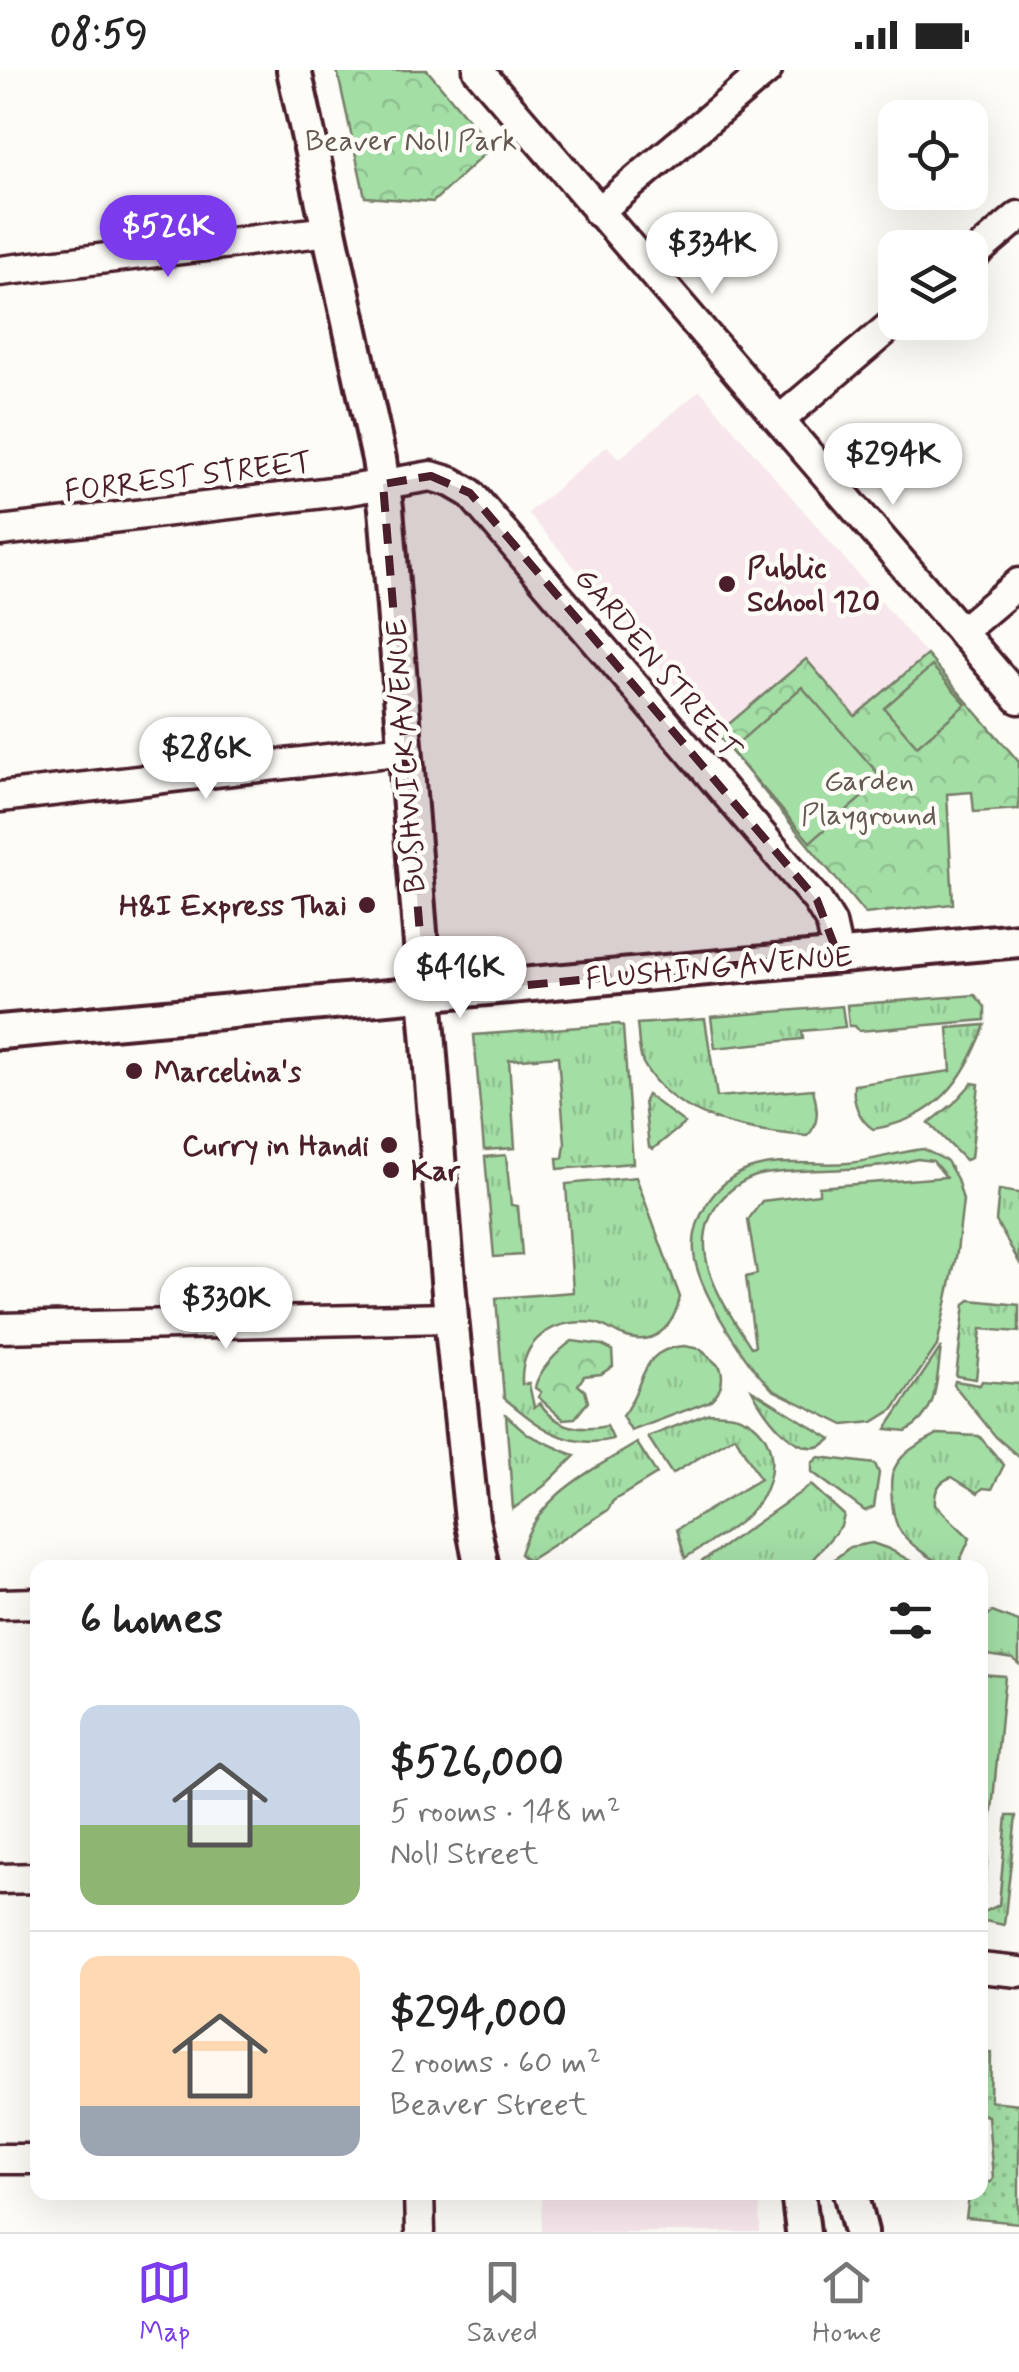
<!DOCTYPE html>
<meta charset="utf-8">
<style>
body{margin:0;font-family:Mynerve,sans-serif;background:#f2f2f2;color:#222;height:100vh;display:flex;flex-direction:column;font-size:38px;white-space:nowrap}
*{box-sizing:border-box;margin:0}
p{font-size:32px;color:#767676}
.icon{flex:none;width:55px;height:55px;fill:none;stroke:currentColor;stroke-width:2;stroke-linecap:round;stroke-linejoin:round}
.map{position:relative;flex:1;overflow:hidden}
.side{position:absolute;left:30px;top:1490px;width:958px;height:640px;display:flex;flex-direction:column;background:#fff;border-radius:20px;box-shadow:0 10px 40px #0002}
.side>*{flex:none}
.buttons{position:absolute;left:878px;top:30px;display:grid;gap:20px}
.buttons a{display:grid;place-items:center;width:110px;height:110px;border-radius:20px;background:#fff;box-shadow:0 10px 40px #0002;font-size:50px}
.price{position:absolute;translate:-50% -85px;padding:0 22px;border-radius:35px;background:#fff;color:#222;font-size:32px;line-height:65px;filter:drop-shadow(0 2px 5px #0008)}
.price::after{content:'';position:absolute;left:50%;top:60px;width:30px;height:22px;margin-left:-15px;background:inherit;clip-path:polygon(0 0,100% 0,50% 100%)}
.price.current{background:#7c3aed;color:#fff}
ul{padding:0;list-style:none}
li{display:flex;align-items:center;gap:30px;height:250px;padding:0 50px}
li+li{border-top:2px solid #e0e0e0}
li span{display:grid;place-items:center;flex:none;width:280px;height:200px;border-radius:20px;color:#555}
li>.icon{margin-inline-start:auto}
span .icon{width:120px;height:120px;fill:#fffc;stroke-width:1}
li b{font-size:42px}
h2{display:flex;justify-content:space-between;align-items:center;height:120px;padding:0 50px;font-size:42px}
.status{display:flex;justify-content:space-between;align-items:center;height:70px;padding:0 50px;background:#fff;direction:ltr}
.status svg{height:28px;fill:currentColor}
.dock{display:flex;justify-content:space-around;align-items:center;height:140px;border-top:2px solid #e0e0e0;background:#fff;font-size:28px;color:#767676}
.dock a{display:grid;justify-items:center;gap:5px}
.dock .current{color:#7c3aed}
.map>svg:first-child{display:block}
.built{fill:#f7e7ec}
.grass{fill:url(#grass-tufts);stroke:#767e68;stroke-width:2.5}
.park{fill:url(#park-crowns);stroke:#767e68;stroke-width:2.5}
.garden{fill:url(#garden-dots);stroke:#767e68;stroke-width:2.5}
.pitch{fill:#a3dea5;stroke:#767e68;stroke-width:2.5;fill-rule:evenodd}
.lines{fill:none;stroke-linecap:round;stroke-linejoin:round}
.minor-casing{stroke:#4a1f2b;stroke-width:35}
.major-casing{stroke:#4a1f2b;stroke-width:40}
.minor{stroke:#fdfcf7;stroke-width:28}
.major{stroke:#fdfcf7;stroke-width:32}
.marked{fill:#4a1f2b;fill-opacity:0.2;stroke:#4a1f2b;stroke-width:8;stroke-dasharray:20 12;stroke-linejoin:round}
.poi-dot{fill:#4a1f2b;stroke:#fdfcf7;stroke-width:4}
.labels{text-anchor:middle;stroke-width:9;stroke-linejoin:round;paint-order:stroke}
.park-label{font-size:30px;fill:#655850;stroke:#fdfcf7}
.street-label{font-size:30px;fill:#4a1f2b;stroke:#fdfcf7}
.poi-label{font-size:30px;font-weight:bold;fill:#4a1f2b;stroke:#fdfcf7;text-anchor:start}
</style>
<div class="status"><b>08:59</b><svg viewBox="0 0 49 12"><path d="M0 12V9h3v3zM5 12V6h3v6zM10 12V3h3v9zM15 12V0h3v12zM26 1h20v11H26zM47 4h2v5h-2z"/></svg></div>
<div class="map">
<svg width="1019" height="2162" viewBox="0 0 1019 2162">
<defs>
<pattern id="grass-tufts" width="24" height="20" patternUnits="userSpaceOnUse" patternTransform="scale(2.5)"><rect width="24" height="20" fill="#a3dea5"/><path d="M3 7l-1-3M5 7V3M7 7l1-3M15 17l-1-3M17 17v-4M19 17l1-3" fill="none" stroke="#8ebe8e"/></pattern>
<pattern id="park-crowns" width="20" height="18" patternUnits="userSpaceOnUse" patternTransform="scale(2.5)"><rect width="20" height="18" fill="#a3dea5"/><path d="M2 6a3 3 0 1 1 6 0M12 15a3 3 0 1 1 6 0" fill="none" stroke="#8ebe8e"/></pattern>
<pattern id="garden-dots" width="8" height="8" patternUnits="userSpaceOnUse" patternTransform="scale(2.5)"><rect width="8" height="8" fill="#a3dea5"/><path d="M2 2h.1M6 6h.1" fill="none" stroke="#8ebe8e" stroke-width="1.8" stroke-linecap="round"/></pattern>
</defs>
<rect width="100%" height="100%" fill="#fdfcf7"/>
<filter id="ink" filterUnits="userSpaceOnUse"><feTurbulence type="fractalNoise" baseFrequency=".01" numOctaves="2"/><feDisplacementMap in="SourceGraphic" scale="20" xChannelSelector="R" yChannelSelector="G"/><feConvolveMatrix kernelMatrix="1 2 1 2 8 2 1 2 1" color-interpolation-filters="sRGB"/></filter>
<g filter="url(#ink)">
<g class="built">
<polygon points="700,320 927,585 855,646 805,589 717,664 528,443 607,376 619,389"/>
<polygon points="541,2123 759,2123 760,2162 542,2162"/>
</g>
<g class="grass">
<polygon points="975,925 985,937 985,950 859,961 855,956 849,956 847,935"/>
<polygon points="842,936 845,957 802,961 803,969 715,978 711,947"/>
<path d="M705 949 717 1027 813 1019C817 1035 821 1054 807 1066 750 1061 673 1050 643 993 638 982 639 966 637 954Z"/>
<polygon points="619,954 623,957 633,1093 558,1099 557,1088 563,1088 565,1074 558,986 509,990 515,1078 484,1080 474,965"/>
<path d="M985 955C964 1012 936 1049 873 1059 859 1050 852 1031 854 1015L951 1001 948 958Z"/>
<polygon points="972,1013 979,1014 971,1088 965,1090 929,1053 953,1034"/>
<polygon points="647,1025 685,1053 653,1079 649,1077 644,1031"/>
<polygon points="506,1085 511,1135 518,1136 522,1185 494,1187 485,1087"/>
<path d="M636 1107 680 1227C674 1255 655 1278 624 1266 614 1263 606 1255 595 1253 553 1248 520 1269 522 1314H529L534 1337 540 1333C556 1357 580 1362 607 1356L613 1369C568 1381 537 1355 504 1328L496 1228 573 1222 566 1114Z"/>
<polygon points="999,1120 1019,1123 1019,1192 996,1151"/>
<polygon points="970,1230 1019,1235 1019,1262 981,1259 976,1309 956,1306 965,1234"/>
<path d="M684 1276 700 1279 720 1297C725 1310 720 1324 708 1332L631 1361 622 1346C646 1317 637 1279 684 1276Z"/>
<path d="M941 1277C936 1311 939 1343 906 1361L886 1359Z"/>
<polygon points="955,1311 980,1315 982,1311 1019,1314 1019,1387 996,1367 954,1315"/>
<path d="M752 1320 831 1369C802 1398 763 1343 752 1320Z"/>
<path d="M709 1343C718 1344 731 1343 740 1347 780 1362 778 1409 755 1437 738 1458 707 1473 685 1488L677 1459 760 1409 735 1366 672 1404 648 1367Z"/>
<polygon points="506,1345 529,1365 575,1386 544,1416 513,1439"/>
<path d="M938 1364 979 1366 1004 1395 992 1419 983 1418 978 1423 952 1407C938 1411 934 1421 935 1435L970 1468 957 1497C939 1498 901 1470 896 1452 892 1442 890 1415 892 1405 898 1383 919 1374 938 1364Z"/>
<path d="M637 1373 657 1404 613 1431 608 1440 528 1491 520 1484C537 1425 588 1403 637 1373Z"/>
<polygon points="819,1387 875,1394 879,1403 874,1437 865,1441 812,1402 812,1393"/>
<polygon points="811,1415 844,1445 841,1456 806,1497 694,1497"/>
<polygon points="872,1473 889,1479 921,1497 838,1497 831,1492 850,1477"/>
<polygon points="992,1542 1019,1552 1019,1594 1013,1589 980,1584 980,1551"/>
<polygon points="1007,1746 1016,1746 1004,1855 980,1850 980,1844 999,1835"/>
</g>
<g class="park">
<polygon points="337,0 427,0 492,77 433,132 365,127"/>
<polygon points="927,585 1019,692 1019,739 974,742 972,722 947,724 953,834 865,844 717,664 806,589 855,646"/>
<path d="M572 1271 602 1275 612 1280 613 1296 601 1304 584 1306 578 1315 585 1321 588 1332 575 1348 563 1349 538 1327 541 1322 535 1318C537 1302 559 1280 572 1271Z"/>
</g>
<polygon class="garden" points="980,1983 991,1983 990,2031 1019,2034 1019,2153 966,2148 969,2127 978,2127 980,2112 991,2112 993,2108 988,2046 980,2044"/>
<g class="pitch">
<polygon points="932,596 966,634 917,676 884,638"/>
<polygon points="802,617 883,709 810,772 730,680"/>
<path d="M923 1079 947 1091 957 1109 963 1130 957 1182 937 1276 894 1339 873 1352 844 1355 773 1320C747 1295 702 1226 695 1190 688 1152 714 1112 749 1099 779 1088 817 1096 848 1093 873 1091 897 1082 923 1079ZM917 1089 933 1091 946 1107 819 1117V1124L762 1131 748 1150 757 1204 746 1207 755 1276 751 1277C724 1235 682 1179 720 1131 731 1118 747 1107 765 1104 817 1097 863 1104 917 1089Z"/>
<polygon points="980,1604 1005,1606 984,1823 980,1822"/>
</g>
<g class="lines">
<g class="minor-casing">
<g id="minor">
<polyline points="478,0 1019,629"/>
<polyline points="598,142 767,0"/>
<polyline points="970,188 1019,146"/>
<polyline points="0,201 329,161"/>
<polyline points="781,349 895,252"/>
<polyline points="0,461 349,420 431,406 451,412 470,423 817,830 831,853 838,885"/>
<polyline points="961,562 1019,513"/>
<polyline points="0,727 405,680"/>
<polyline points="0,1258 451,1248"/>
<polyline points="0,1534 38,1533"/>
<polyline points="0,1809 38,1808"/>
<polyline points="980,1898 1019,1902"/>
<polyline points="0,2089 38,2089"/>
<polyline points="419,2122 420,2162"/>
</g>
</g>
<g class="major-casing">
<g id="major">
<polyline points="294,0 379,389 386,438 451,1248 472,1450 482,1498"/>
<polyline points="0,962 1019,870"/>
<polyline points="798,2122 803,2162"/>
<polyline points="851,2122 861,2162"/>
</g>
</g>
<use href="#minor" class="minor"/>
<use href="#major" class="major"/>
</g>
</g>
<path class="marked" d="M431 406 470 423 817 830 838 885 425 925 383 414Z"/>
<g class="poi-dot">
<circle cx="727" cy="514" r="10"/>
<circle cx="367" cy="835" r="10"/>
<circle cx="134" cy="1001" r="10"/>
<circle cx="389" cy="1075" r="10"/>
<circle cx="391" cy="1100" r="10"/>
</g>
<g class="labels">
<g class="park-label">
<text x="411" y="80">Beaver Noll Park</text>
<text x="869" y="720">Garden<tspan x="869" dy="34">Playground</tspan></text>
</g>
<g class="street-label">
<text transform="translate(188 406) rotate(-7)" y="10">FORREST STREET</text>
<text transform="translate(658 593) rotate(50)" y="10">GARDEN STREET</text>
<text transform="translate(405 686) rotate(-94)" y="10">BUSHWICK AVENUE</text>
<text transform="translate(719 897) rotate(-5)" y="10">FLUSHING AVENUE</text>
</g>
<g class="poi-label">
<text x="747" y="507">Public<tspan x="747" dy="34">School 120</tspan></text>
<text x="347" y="845" text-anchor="end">H&amp;I Express Thai</text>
<text x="154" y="1011">Marcelina's</text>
<text x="369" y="1085" text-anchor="end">Curry in Handi</text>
<text x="411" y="1110">Kar</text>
</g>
</g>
</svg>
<div class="buttons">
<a><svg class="icon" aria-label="locate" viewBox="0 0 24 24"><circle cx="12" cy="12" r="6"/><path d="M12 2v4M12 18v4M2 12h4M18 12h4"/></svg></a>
<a><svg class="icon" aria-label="layers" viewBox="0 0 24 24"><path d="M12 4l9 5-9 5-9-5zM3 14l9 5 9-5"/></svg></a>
</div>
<b class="price current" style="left:168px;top:210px">$526K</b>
<b class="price" style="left:712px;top:227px">$334K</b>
<b class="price" style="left:893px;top:438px">$294K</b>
<b class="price" style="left:206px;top:732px">$286K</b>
<b class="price" style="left:460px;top:951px">$416K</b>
<b class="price" style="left:226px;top:1282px">$330K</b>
<section class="side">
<h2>6 homes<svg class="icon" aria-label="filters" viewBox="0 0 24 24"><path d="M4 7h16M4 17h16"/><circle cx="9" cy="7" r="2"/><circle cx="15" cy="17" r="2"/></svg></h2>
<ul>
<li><span style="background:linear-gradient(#c9d6e8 60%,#8fb573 0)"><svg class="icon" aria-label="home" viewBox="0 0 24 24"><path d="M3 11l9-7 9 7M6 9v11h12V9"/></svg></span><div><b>$526,000</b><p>5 rooms · 148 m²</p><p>Noll Street</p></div></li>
<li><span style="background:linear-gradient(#ffd9b3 75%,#9aa5b1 0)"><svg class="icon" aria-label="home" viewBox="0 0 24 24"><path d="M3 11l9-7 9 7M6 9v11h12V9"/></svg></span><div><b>$294,000</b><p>2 rooms · 60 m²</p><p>Beaver Street</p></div></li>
</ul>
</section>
</div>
<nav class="dock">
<a class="current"><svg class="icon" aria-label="map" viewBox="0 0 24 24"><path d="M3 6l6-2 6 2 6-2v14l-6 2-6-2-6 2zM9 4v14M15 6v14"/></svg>Map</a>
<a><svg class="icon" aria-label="saved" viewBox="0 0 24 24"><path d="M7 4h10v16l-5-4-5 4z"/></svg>Saved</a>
<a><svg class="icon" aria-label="home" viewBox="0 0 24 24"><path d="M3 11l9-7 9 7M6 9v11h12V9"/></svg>Home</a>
</nav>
